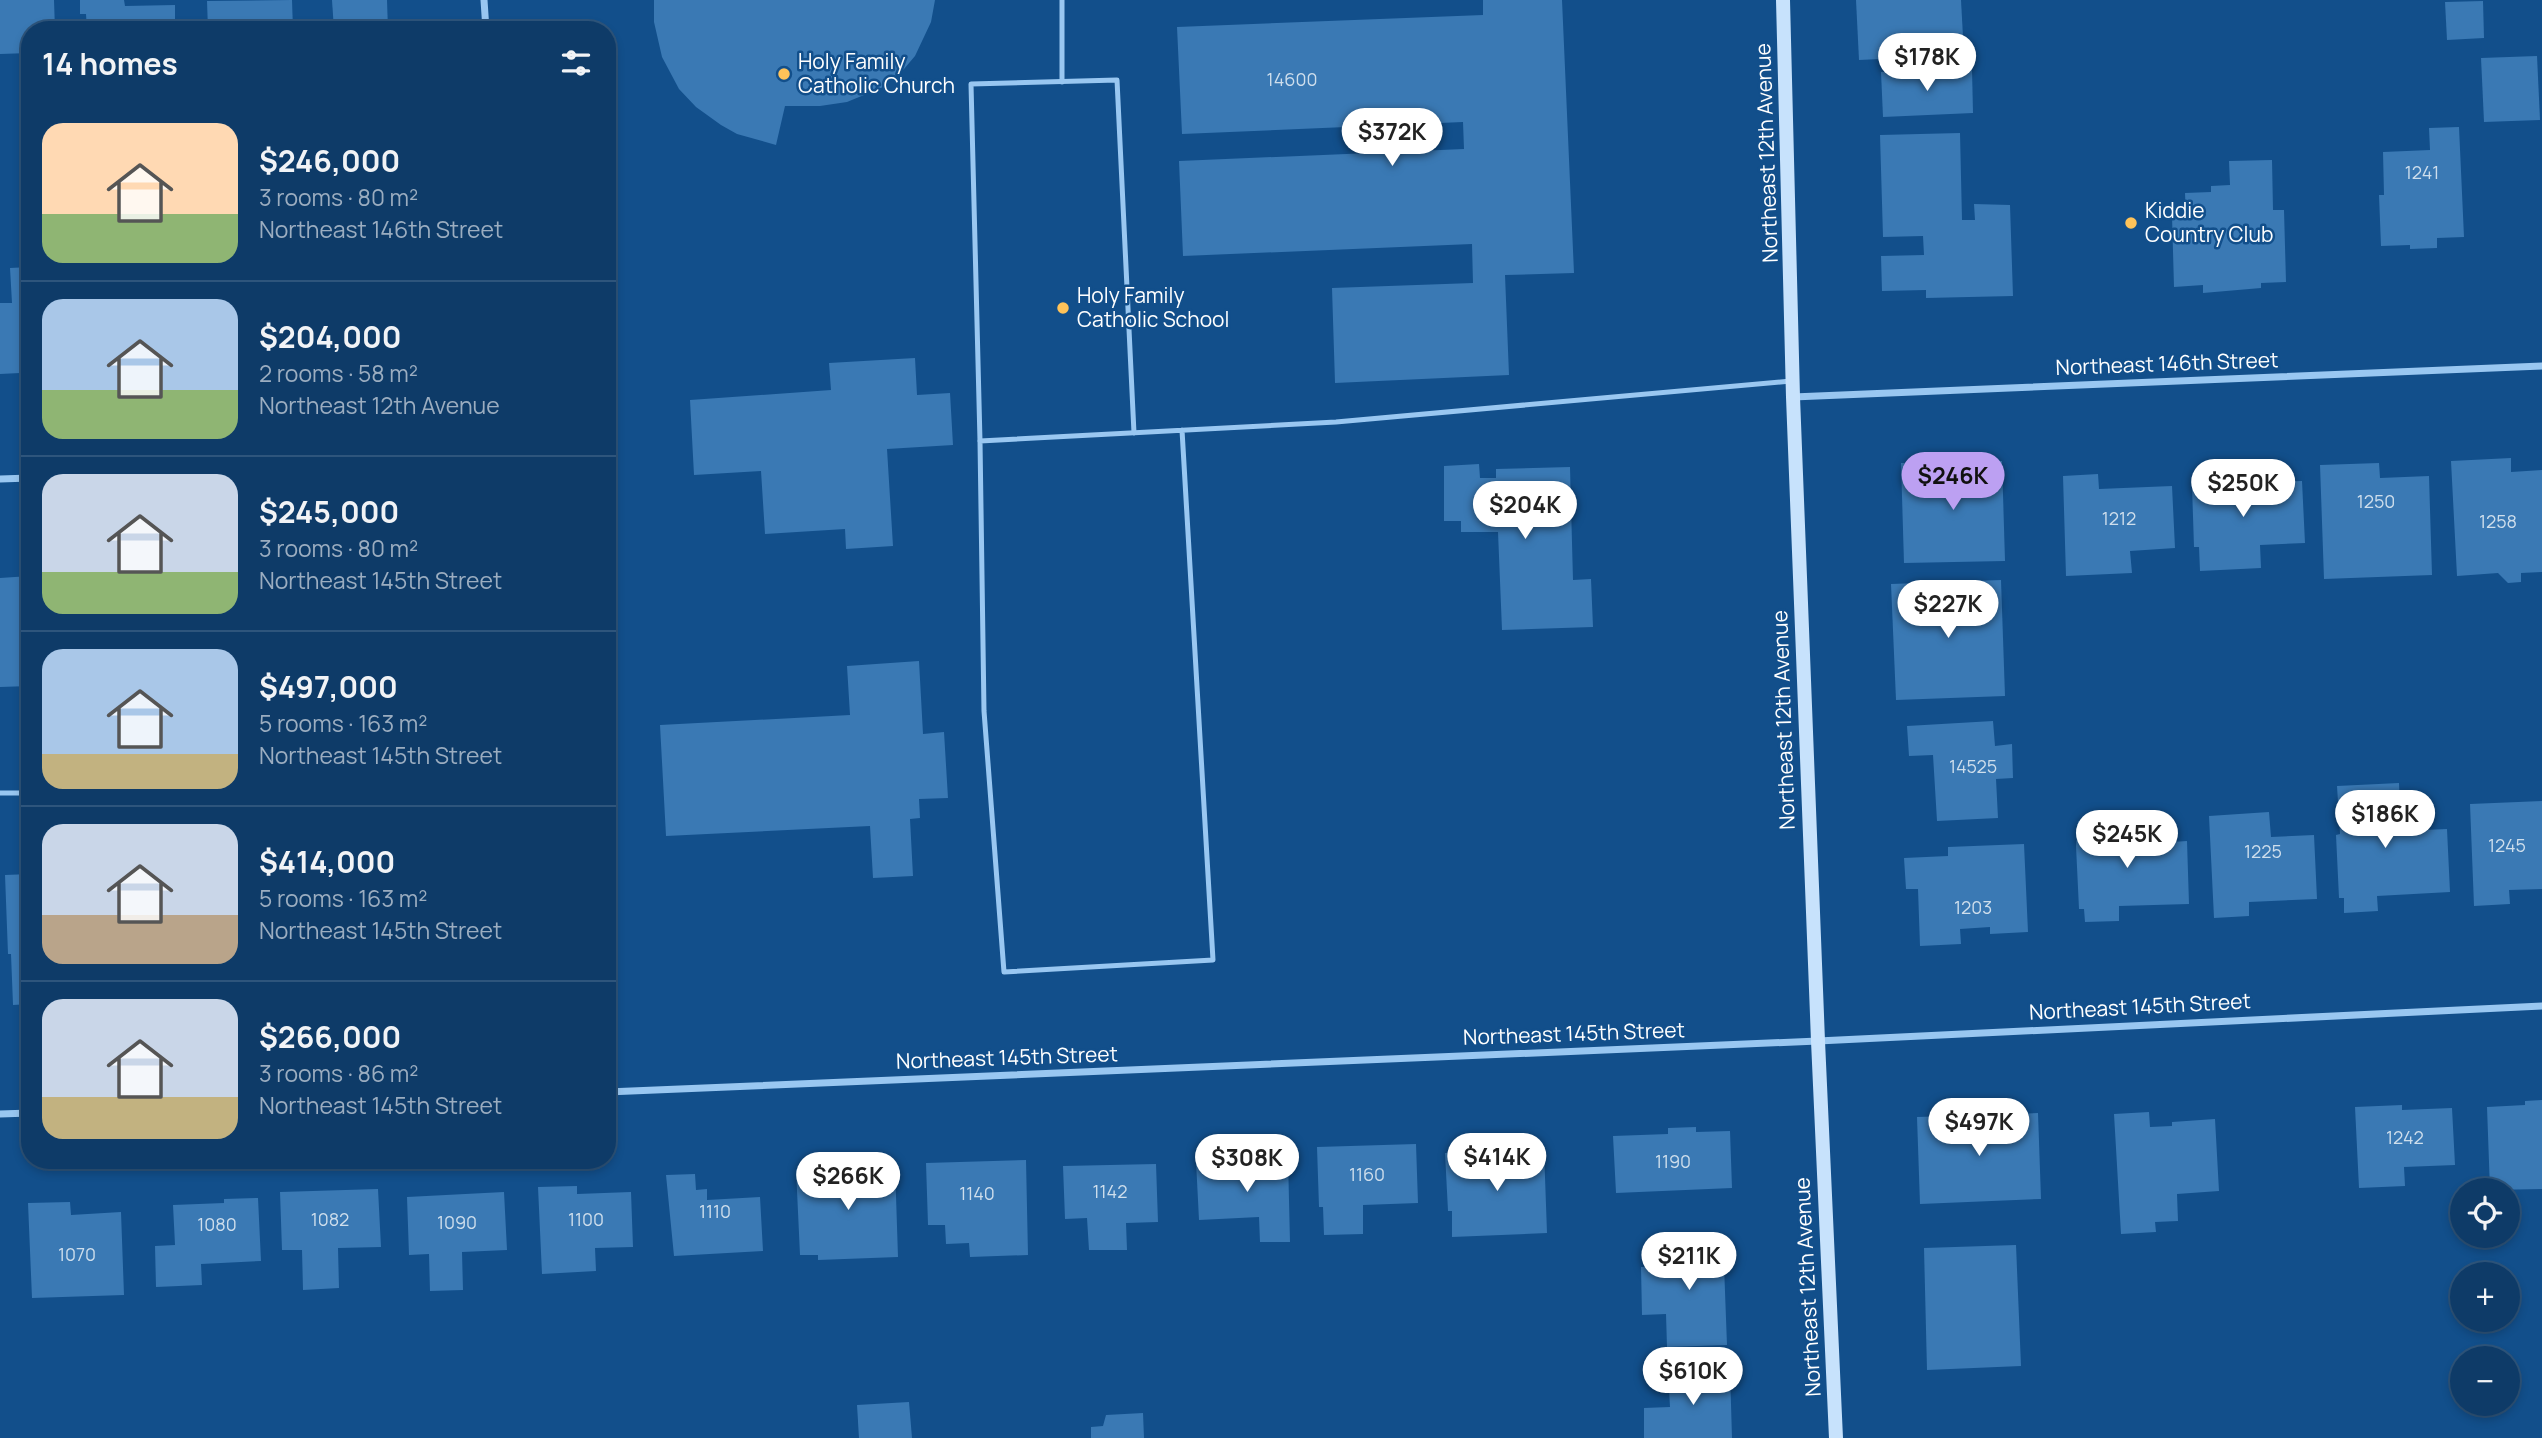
<!DOCTYPE html>
<meta charset="utf-8">
<style>
body{margin:0;font-family:Manrope,sans-serif;background:#1c4671;color:#f1f3f6;height:100vh;display:flex;flex-direction:column;font-size:26px;white-space:nowrap}
*{box-sizing:border-box;margin:0}
p{font-size:23px;color:#9badc0}
.icon{flex:none;width:38px;height:38px;fill:none;stroke:currentColor;stroke-width:2;stroke-linecap:round;stroke-linejoin:round}
.map{position:relative;flex:1;overflow:hidden}
.drawer{position:absolute;left:21px;top:21px;width:595px;height:1148px;display:flex;flex-direction:column;background:#0e3b68;border-radius:28px;box-shadow:0 4px 10px #0003,0 0 0 2px #2e557c}
.drawer>*{flex:none}
.buttons{position:absolute;left:2450px;top:1178px;display:grid;gap:14px}
.buttons a{display:grid;place-items:center;width:70px;height:70px;border-radius:50%;background:#0e3b68;box-shadow:0 4px 10px #0003,0 0 0 2px #2e557c;font-size:35px}
.price{position:absolute;translate:-50% -60px;padding:0 16px;border-radius:24px;background:#fff;color:#222;font-size:23px;line-height:46px;filter:drop-shadow(0 2px 4px #0008)}
.price::after{content:'';position:absolute;left:50%;top:42px;width:21px;height:16px;margin-left:-10px;background:inherit;clip-path:polygon(0 0,100% 0,50% 100%)}
.price.current{background:#bca0f2;color:#111}
ul{padding:0;list-style:none}
li{display:flex;align-items:center;gap:21px;height:175px;padding:0 21px}
li+li{border-top:2px solid #2e557c}
li span{display:grid;place-items:center;flex:none;width:196px;height:140px;border-radius:21px;color:#555}
li>.icon{margin-inline-start:auto}
span .icon{width:84px;height:84px;fill:#fffc;stroke-width:1}
li b{font-size:30px}
h2{display:flex;justify-content:space-between;align-items:center;height:84px;padding:0 21px;font-size:30px}
.map>svg:first-child{display:block}
.building{fill:#3a79b4}
.lines{fill:none;stroke-linecap:round;stroke-linejoin:round}
.lane{stroke:#99c7f1;stroke-width:5}
.street{stroke:#99c7f1;stroke-width:7}
.secondary{stroke:#c7e2fc;stroke-width:14}
.poi-dot{fill:#ffc359;stroke:#124f8b;stroke-width:2.5}
.labels{text-anchor:middle;stroke-width:5;stroke-linejoin:round;paint-order:stroke}
.number-label{font-size:18px;fill:#cedeec}
.poi-label{font-size:21px;fill:#fff;stroke:#124f8b;text-anchor:start}
.street-label{font-size:21px;fill:#fff;stroke:#124f8b}
</style>
<div class="map">
<svg width="2542" height="1438" viewBox="0 0 2542 1438">
<rect width="100%" height="100%" fill="#124f8b"/>
<g class="building">
<polygon points="0,0 54,0 55,30 30,30 30,53 0,54"/>
<polygon points="80,0 124,0 125,6 175,5 175,30 87,30 86,14 80,14"/>
<polygon points="292,0 293,30 208,30 207,1"/>
<polygon points="332,0 387,0 388,30 334,30"/>
<polygon points="654,0 935,0 931,22 915,56 904,69 881,88 847,102 820,106 785,106 776,145 737,134 721,125 696,107 679,89 662,57 654,22"/>
<polygon points="1483,0 1562,0 1574,273 1505,275 1509,375 1335,383 1332,288 1473,283 1472,244 1183,256 1179,161 1464,149 1463,122 1182,134 1177,27 1483,15"/>
<polygon points="1856,0 1961,0 1964,55 1859,60"/>
<polygon points="2483,1 2484,38 2447,40 2445,2"/>
<polygon points="2537,56 2540,120 2484,122 2481,58"/>
<polygon points="1972,69 1973,113 1883,117 1881,72"/>
<polygon points="2459,127 2464,237 2437,238 2437,248 2410,249 2410,245 2381,246 2379,195 2384,195 2383,152 2430,150 2429,128"/>
<polygon points="1960,133 1962,220 1975,220 1974,204 2010,205 2013,296 1926,298 1926,290 1882,291 1881,256 1924,255 1923,236 1883,237 1880,135"/>
<polygon points="2272,160 2273,210 2284,210 2286,282 2261,283 2261,288 2203,293 2203,285 2174,287 2172,216 2186,216 2185,193 2211,192 2211,186 2230,185 2229,161"/>
<polygon points="30,267 30,365 20,365 20,373 0,374 0,303 12,303 10,268"/>
<polygon points="915,358 917,395 950,393 953,445 887,449 893,546 846,549 845,529 765,534 761,471 694,475 690,400 831,390 829,363"/>
<polygon points="2511,458 2511,472 2542,470 2542,572 2521,573 2521,582 2508,583 2498,573 2457,576 2451,461"/>
<polygon points="2002,461 2005,561 1904,563 1901,463"/>
<polygon points="2379,463 2380,478 2429,476 2432,575 2324,579 2320,465"/>
<polygon points="1479,464 1480,478 1496,478 1496,469 1570,467 1573,580 1591,579 1593,627 1502,630 1498,532 1461,532 1461,521 1444,521 1444,466"/>
<polygon points="2229,468 2229,483 2302,481 2305,543 2260,545 2261,568 2200,571 2199,547 2194,547 2192,486 2196,486 2196,470"/>
<polygon points="2098,474 2099,489 2172,486 2175,548 2130,551 2132,573 2066,576 2063,476"/>
<polygon points="30,576 30,686 0,687 0,578"/>
<polygon points="2001,580 2005,696 1896,700 1891,584"/>
<polygon points="919,661 923,734 944,732 948,798 919,799 920,818 910,819 913,876 873,878 870,826 666,836 660,725 850,715 847,666"/>
<polygon points="1993,721 1995,746 2012,744 2013,778 1996,779 1998,818 1937,821 1933,755 1909,756 1907,726"/>
<polygon points="2399,783 2401,831 2447,829 2450,892 2377,896 2378,911 2344,913 2344,898 2339,898 2336,835 2340,834 2337,786"/>
<polygon points="2542,801 2542,889 2509,890 2510,904 2474,906 2470,804"/>
<polygon points="2269,812 2271,837 2314,835 2317,899 2249,902 2249,916 2214,918 2209,816"/>
<polygon points="2140,819 2141,844 2187,841 2189,904 2119,906 2119,921 2085,922 2084,909 2079,909 2076,846 2078,821"/>
<polygon points="2024,844 2028,932 1990,934 1990,927 1960,929 1961,944 1920,946 1918,889 1906,889 1904,858 1948,856 1948,847"/>
<polygon points="30,874 30,1004 13,1005 11,954 8,954 5,875"/>
<polygon points="2542,1100 2542,1189 2490,1190 2487,1107 2525,1105 2525,1101"/>
<polygon points="2402,1105 2402,1110 2452,1108 2455,1165 2404,1167 2405,1186 2359,1188 2355,1107"/>
<polygon points="2149,1112 2150,1127 2172,1126 2172,1122 2215,1119 2219,1191 2177,1194 2178,1221 2155,1222 2156,1232 2121,1234 2114,1114"/>
<polygon points="2038,1113 2041,1199 1920,1204 1917,1117"/>
<polygon points="1696,1127 1696,1132 1730,1131 1732,1188 1616,1193 1613,1136 1668,1134 1668,1128"/>
<polygon points="1416,1144 1418,1203 1363,1205 1363,1234 1324,1235 1323,1207 1319,1207 1317,1147"/>
<polygon points="1544,1149 1547,1233 1452,1237 1452,1211 1448,1211 1445,1153"/>
<polygon points="1288,1158 1290,1242 1260,1242 1259,1217 1199,1220 1196,1161"/>
<polygon points="1026,1160 1028,1255 970,1257 969,1243 946,1244 945,1225 928,1225 926,1163"/>
<polygon points="1156,1164 1158,1222 1126,1223 1127,1250 1089,1250 1087,1218 1065,1219 1063,1166"/>
<polygon points="895,1165 898,1257 818,1260 818,1255 800,1255 796,1169"/>
<polygon points="695,1174 696,1190 707,1189 707,1200 760,1197 763,1251 674,1256 666,1175"/>
<polygon points="577,1186 577,1194 631,1192 633,1247 595,1248 596,1271 542,1274 538,1187"/>
<polygon points="378,1189 381,1247 338,1248 339,1288 303,1290 302,1250 282,1250 280,1192"/>
<polygon points="504,1192 507,1250 462,1252 463,1290 430,1291 429,1254 409,1255 407,1197"/>
<polygon points="258,1198 261,1261 201,1264 202,1285 156,1287 155,1246 175,1245 173,1205 224,1203 224,1199"/>
<polygon points="70,1202 71,1215 121,1212 124,1295 32,1298 28,1203"/>
<polygon points="1723,1238 1727,1345 1667,1347 1666,1314 1642,1315 1641,1267 1664,1267 1663,1240"/>
<polygon points="2016,1245 2021,1366 1927,1370 1924,1248"/>
<polygon points="1730,1370 1732,1438 1644,1438 1644,1408 1670,1407 1668,1372"/>
<polygon points="909,1402 912,1438 859,1438 857,1405"/>
<polygon points="1143,1413 1144,1438 1091,1438 1091,1427 1103,1426 1106,1415"/>
</g>
<g class="lines">
<g class="lane">
<polyline points="1062,0 1062,82"/>
<polyline points="1182,430 1213,960 1004,972 984,711 980,441 1336,422 1791,381"/>
<polyline points="980,441 971,84 1117,80 1134,433"/>
<polyline points="0,793 30,793"/>
</g>
<g class="street">
<polyline points="484,0 486,30"/>
<polyline points="1793,397 2542,366"/>
<polyline points="0,479 30,478"/>
<polyline points="607,1092 1818,1041 2542,1006"/>
<polyline points="0,1114 30,1113"/>
</g>
<polyline class="secondary" points="1783,0 1793,397 1818,1041 1836,1438"/>
</g>
<g class="poi-dot">
<circle cx="784" cy="74" r="7"/>
<circle cx="2131" cy="223" r="7"/>
<circle cx="1063" cy="308" r="7"/>
</g>
<g class="labels">
<g class="number-label">
<text x="1292" y="86">14600</text>
<text x="2422" y="179">1241</text>
<text x="2376" y="508">1250</text>
<text x="2119" y="525">1212</text>
<text x="2498" y="528">1258</text>
<text x="1973" y="773">14525</text>
<text x="2507" y="852">1245</text>
<text x="2263" y="858">1225</text>
<text x="1973" y="914">1203</text>
<text x="2405" y="1144">1242</text>
<text x="1673" y="1168">1190</text>
<text x="1367" y="1181">1160</text>
<text x="1110" y="1198">1142</text>
<text x="977" y="1200">1140</text>
<text x="715" y="1218">1110</text>
<text x="330" y="1226">1082</text>
<text x="586" y="1226">1100</text>
<text x="457" y="1229">1090</text>
<text x="217" y="1231">1080</text>
<text x="77" y="1261">1070</text>
</g>
<g class="poi-label">
<text x="798" y="69">Holy Family<tspan x="798" dy="24">Catholic Church</tspan></text>
<text x="2145" y="218">Kiddie<tspan x="2145" dy="24">Country Club</tspan></text>
<text x="1077" y="303">Holy Family<tspan x="1077" dy="24">Catholic School</tspan></text>
</g>
<g class="street-label">
<text transform="translate(1767 153) rotate(-92)" y="7">Northeast 12th Avenue</text>
<text transform="translate(2167 364) rotate(-2)" y="7">Northeast 146th Street</text>
<text transform="translate(1784 720) rotate(-92)" y="7">Northeast 12th Avenue</text>
<text transform="translate(2140 1007) rotate(-3)" y="7">Northeast 145th Street</text>
<text transform="translate(1574 1034) rotate(-2)" y="7">Northeast 145th Street</text>
<text transform="translate(1007 1058) rotate(-2)" y="7">Northeast 145th Street</text>
<text transform="translate(1808 1287) rotate(-93)" y="7">Northeast 12th Avenue</text>
</g>
</g>
</svg>
<div class="buttons">
<a><svg class="icon" aria-label="locate" viewBox="0 0 24 24"><circle cx="12" cy="12" r="6"/><path d="M12 2v4M12 18v4M2 12h4M18 12h4"/></svg></a>
<a>+</a>
<a>−</a>
</div>
<b class="price" style="left:1927px;top:93px">$178K</b>
<b class="price" style="left:1392px;top:168px">$372K</b>
<b class="price current" style="left:1953px;top:512px">$246K</b>
<b class="price" style="left:2243px;top:519px">$250K</b>
<b class="price" style="left:1525px;top:541px">$204K</b>
<b class="price" style="left:1948px;top:640px">$227K</b>
<b class="price" style="left:2385px;top:850px">$186K</b>
<b class="price" style="left:2127px;top:870px">$245K</b>
<b class="price" style="left:1979px;top:1158px">$497K</b>
<b class="price" style="left:1497px;top:1193px">$414K</b>
<b class="price" style="left:1247px;top:1194px">$308K</b>
<b class="price" style="left:848px;top:1212px">$266K</b>
<b class="price" style="left:1689px;top:1292px">$211K</b>
<b class="price" style="left:1693px;top:1407px">$610K</b>
<section class="drawer">
<h2>14 homes<svg class="icon" aria-label="filters" viewBox="0 0 24 24"><path d="M4 7h16M4 17h16"/><circle cx="9" cy="7" r="2"/><circle cx="15" cy="17" r="2"/></svg></h2>
<ul>
<li><span style="background:linear-gradient(#ffd9b3 65%,#8fb573 0)"><svg class="icon" aria-label="home" viewBox="0 0 24 24"><path d="M3 11l9-7 9 7M6 9v11h12V9"/></svg></span><div><b>$246,000</b><p>3 rooms · 80 m²</p><p>Northeast 146th Street</p></div></li>
<li><span style="background:linear-gradient(#a9c7e8 65%,#8fb573 0)"><svg class="icon" aria-label="home" viewBox="0 0 24 24"><path d="M3 11l9-7 9 7M6 9v11h12V9"/></svg></span><div><b>$204,000</b><p>2 rooms · 58 m²</p><p>Northeast 12th Avenue</p></div></li>
<li><span style="background:linear-gradient(#c9d6e8 70%,#8fb573 0)"><svg class="icon" aria-label="home" viewBox="0 0 24 24"><path d="M3 11l9-7 9 7M6 9v11h12V9"/></svg></span><div><b>$245,000</b><p>3 rooms · 80 m²</p><p>Northeast 145th Street</p></div></li>
<li><span style="background:linear-gradient(#a9c7e8 75%,#c2b280 0)"><svg class="icon" aria-label="home" viewBox="0 0 24 24"><path d="M3 11l9-7 9 7M6 9v11h12V9"/></svg></span><div><b>$497,000</b><p>5 rooms · 163 m²</p><p>Northeast 145th Street</p></div></li>
<li><span style="background:linear-gradient(#c9d6e8 65%,#b9a48a 0)"><svg class="icon" aria-label="home" viewBox="0 0 24 24"><path d="M3 11l9-7 9 7M6 9v11h12V9"/></svg></span><div><b>$414,000</b><p>5 rooms · 163 m²</p><p>Northeast 145th Street</p></div></li>
<li><span style="background:linear-gradient(#c9d6e8 70%,#c2b280 0)"><svg class="icon" aria-label="home" viewBox="0 0 24 24"><path d="M3 11l9-7 9 7M6 9v11h12V9"/></svg></span><div><b>$266,000</b><p>3 rooms · 86 m²</p><p>Northeast 145th Street</p></div></li>
</ul>
</section>
</div>
